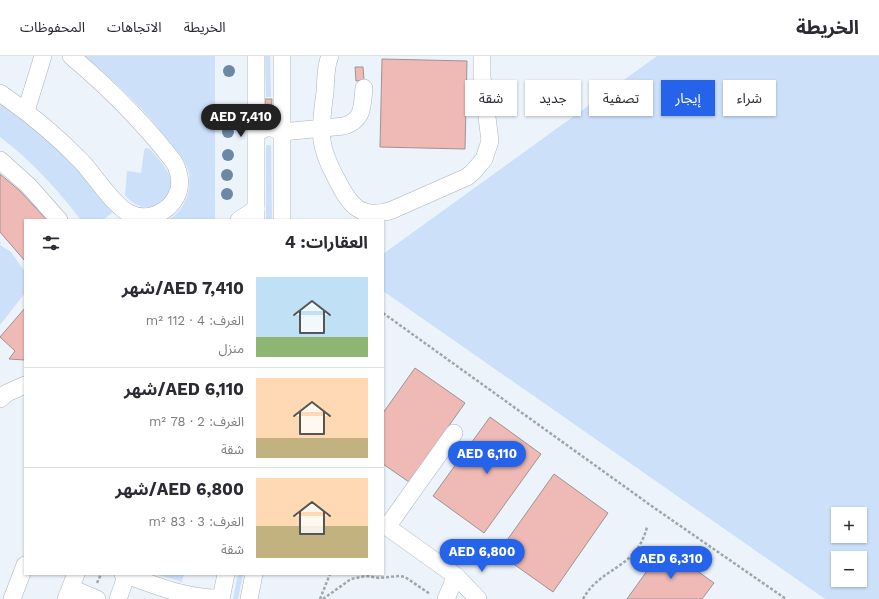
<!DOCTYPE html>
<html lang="ar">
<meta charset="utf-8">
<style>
body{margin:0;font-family:"Work Sans","Noto Sans Arabic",sans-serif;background:#f2f2f3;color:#2b2b33;direction:rtl;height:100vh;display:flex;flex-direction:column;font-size:15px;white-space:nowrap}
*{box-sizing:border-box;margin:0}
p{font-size:13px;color:#7c7c81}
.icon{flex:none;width:22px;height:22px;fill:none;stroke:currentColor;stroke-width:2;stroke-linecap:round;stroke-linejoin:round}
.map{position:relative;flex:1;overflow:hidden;direction:ltr}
.drawer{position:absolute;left:24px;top:163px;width:360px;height:356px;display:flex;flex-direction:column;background:#fff;border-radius:0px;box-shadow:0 1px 3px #0004;direction:rtl}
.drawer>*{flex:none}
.banner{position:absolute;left:396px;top:24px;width:380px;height:36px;direction:rtl;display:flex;gap:8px}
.controls{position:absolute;left:831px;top:451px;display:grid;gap:8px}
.controls a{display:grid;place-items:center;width:36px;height:36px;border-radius:0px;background:#fff;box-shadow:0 1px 3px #0004;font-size:20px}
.price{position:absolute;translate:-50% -34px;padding:0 9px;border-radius:14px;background:#2563eb;color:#fff;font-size:13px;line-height:26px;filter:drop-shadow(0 1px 2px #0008)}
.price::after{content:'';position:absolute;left:50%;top:24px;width:12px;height:9px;margin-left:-6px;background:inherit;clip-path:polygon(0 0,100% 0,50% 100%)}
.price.on{background:#222;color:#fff}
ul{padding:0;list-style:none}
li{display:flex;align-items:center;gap:12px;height:100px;padding:0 16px}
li+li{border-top:1px solid #e1e1e2}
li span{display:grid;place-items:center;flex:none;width:112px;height:80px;border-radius:0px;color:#555}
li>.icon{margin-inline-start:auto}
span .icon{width:48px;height:48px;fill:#fffc;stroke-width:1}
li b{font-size:17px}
h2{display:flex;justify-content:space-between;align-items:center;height:48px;padding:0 16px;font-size:17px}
.pill{padding:0 14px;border-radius:0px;background:#fff;box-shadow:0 1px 3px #0004;font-size:14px;line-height:36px}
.pill.on{background:#2563eb;color:#fff}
header{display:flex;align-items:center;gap:24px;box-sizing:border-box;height:56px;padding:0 20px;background:#fff;border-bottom:1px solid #e1e1e2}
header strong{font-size:19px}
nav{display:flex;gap:22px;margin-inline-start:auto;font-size:14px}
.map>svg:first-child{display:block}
.green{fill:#cce1f9;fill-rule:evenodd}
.building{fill:#efbab5;stroke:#9e9392}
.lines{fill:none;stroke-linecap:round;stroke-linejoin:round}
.minor-casing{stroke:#adb3bb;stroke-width:18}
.path{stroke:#a0a6ac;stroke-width:2.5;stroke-dasharray:3 2;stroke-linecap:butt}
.minor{stroke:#fff;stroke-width:17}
.tree{fill:#6b88a4}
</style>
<header>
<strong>الخريطة</strong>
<nav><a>الخريطة</a><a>الاتجاهات</a><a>المحفوظات</a></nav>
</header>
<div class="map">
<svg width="879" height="543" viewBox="0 0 879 543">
<rect width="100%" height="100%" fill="#ecf3fb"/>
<g class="green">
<path d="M83 0H215V164H168C186 154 194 130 187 111 183 102 177 95 171 88 146 55 116 25 83 0Z"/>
<polygon points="265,0 270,0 271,41 266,41"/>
<path d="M657 0H879V543H825L383 235V198ZM838 458H860V480H838ZM838 502H860V524H838Z"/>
<path d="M0 46 34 70 77 110 113 156 103 164H81C57 133 32 105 0 81Z"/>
<polygon points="267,89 270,89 271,91 272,164 266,164 266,91"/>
<path d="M145 92 150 93C156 100 164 109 169 118 180 143 146 166 125 139L127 115 141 117 144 95Z"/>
<polygon points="0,185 1,187 0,189 11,196 25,216 25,237 0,269"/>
<polygon points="156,518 184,518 182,526"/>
<polygon points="238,518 243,518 238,543 233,543"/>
</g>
<g class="building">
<polygon points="382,3 467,5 465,93 380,91"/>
<polygon points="355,11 363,11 364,24 356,25"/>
<polygon points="265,43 272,43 271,59 265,59"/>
<polygon points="0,118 20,135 47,164 25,164 25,205 0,176"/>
<polygon points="25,252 25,304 9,303 15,295 0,281"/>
<polygon points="415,312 465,347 409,426 383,408 383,357"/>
<polygon points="490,361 541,398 484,477 433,440"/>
<polygon points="554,418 608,457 553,536 498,497"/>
<polygon points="664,491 714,527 702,543 627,543"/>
</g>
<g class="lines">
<g class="minor-casing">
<g id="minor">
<polyline points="256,0 256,164"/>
<polyline points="282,0 282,164"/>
<path d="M330 0C325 11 326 24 325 36 323 52 320 69 322 85 324 98 330 111 336 122 349 148 360 165 392 154L467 121 473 116 484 103 490 85 482 21V0"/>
<path d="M0 37C29 57 57 80 82 106 94 119 115 151 129 157 146 166 167 158 176 141 182 130 180 117 174 106 144 67 109 32 71 0"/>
<polyline points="26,55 43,0"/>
<path d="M256 77 266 72H272L282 76 344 70C364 64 362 50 364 32"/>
<polyline points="0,104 29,130 59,164"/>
<polyline points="239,164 256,153"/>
<polyline points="0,343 7,337 25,329"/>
<polyline points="383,468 456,520 478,543"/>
<polyline points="387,471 454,377"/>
<path d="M123 518C156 529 186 543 221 542"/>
<polyline points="71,532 97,543"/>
<polyline points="12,543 25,509"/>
<polyline points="66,543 76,518"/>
<polyline points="118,543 127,518"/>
<polyline points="221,543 226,518"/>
<polyline points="249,543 254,518"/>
<polyline points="446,543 456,520"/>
</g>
</g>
<g class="path">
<polyline points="383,257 653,451 786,543"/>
<polyline points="97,527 101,518"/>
<polyline points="320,543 330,518"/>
<polyline points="323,543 351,523 366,520 379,522 400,520 405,521 430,538"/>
<path d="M583 543C601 510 636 514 647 471"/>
</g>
<use href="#minor" class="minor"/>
</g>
<g class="tree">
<circle cx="229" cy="15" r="6"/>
<circle cx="228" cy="76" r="6"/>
<circle cx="228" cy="99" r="6"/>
<circle cx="227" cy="119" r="6"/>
<circle cx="227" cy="138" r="6"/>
</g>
</svg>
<div class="controls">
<a>+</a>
<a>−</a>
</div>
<b class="price on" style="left:241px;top:82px">AED 7,410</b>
<b class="price" style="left:487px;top:419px">AED 6,110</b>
<b class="price" style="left:482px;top:517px">AED 6,800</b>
<b class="price" style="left:671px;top:524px">AED 6,310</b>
<div class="banner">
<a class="pill">شراء</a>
<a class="pill on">إيجار</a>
<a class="pill">تصفية</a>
<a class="pill">جديد</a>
<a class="pill">شقة</a>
</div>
<section class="drawer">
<h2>العقارات: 4<svg class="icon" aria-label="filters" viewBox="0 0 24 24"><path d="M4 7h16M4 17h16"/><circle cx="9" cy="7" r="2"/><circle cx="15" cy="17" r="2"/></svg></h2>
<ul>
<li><span style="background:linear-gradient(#bfe0f5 75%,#8fb573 0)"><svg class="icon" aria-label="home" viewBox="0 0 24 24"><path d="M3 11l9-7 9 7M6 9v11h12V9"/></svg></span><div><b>AED 7,410/شهر</b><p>الغرف: 4 · 112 m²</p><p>منزل</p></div></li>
<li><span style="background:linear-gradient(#ffd9b3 75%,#c2b280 0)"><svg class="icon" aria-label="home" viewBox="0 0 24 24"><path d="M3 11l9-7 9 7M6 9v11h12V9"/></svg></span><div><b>AED 6,110/شهر</b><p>الغرف: 2 · 78 m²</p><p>شقة</p></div></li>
<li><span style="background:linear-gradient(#ffd9b3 60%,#c2b280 0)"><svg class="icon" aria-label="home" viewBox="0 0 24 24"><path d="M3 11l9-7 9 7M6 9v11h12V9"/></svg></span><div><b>AED 6,800/شهر</b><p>الغرف: 3 · 83 m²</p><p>شقة</p></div></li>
</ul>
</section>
</div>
